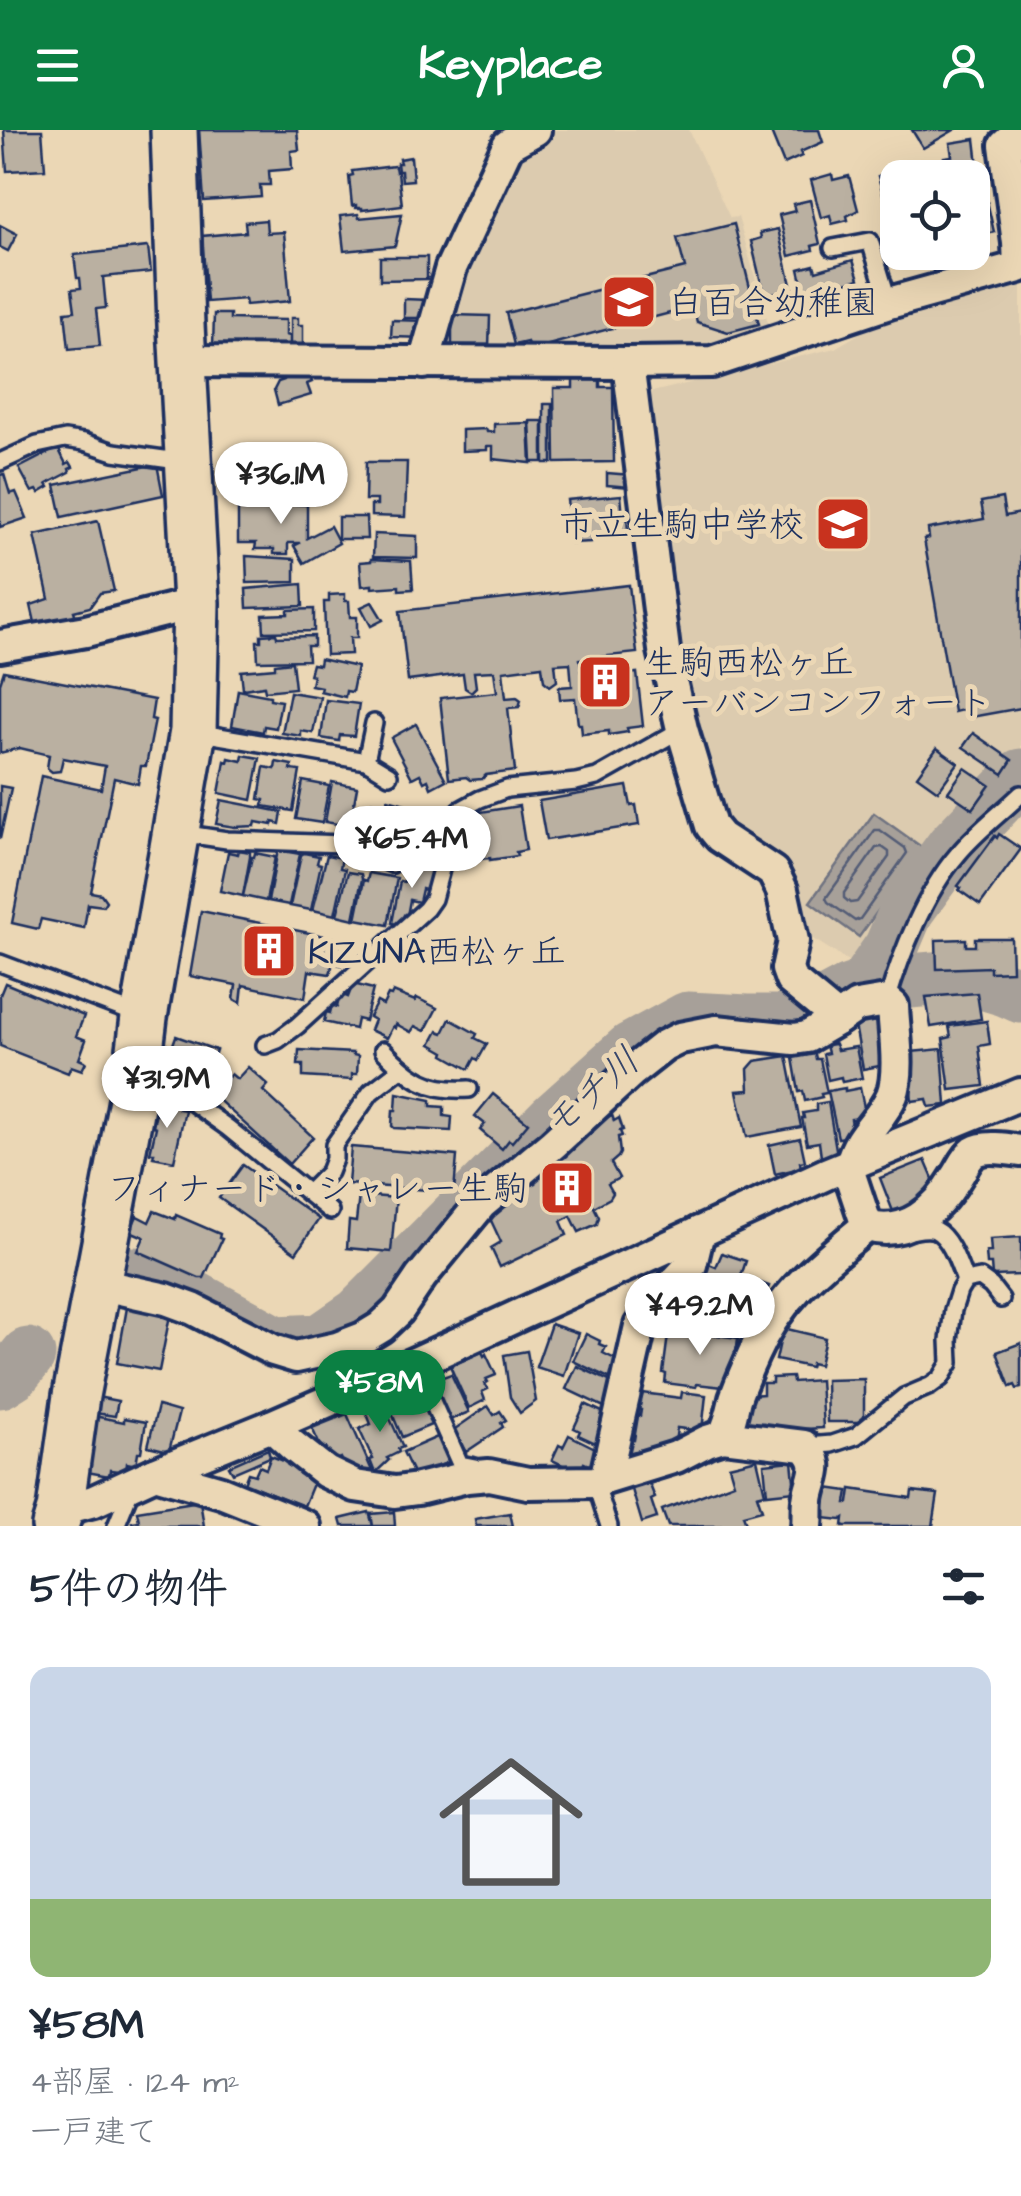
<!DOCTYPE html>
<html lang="ja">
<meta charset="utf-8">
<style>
body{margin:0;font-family:"Architects Daughter","Klee One",sans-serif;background:#f6f6f7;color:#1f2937;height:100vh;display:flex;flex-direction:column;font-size:38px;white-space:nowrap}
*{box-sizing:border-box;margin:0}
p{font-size:32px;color:#747a83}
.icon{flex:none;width:55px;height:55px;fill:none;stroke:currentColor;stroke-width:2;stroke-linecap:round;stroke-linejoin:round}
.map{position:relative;height:1396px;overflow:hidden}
.side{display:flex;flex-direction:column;background:#fff;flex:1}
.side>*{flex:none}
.fabs{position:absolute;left:880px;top:30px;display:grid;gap:20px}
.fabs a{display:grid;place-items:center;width:110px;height:110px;border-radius:20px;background:#fff;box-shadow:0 10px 40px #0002;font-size:50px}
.price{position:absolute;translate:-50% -85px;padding:0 22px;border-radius:35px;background:#fff;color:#222;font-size:32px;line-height:65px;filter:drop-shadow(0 2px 5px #0008)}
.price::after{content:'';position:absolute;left:50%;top:60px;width:30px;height:22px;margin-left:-15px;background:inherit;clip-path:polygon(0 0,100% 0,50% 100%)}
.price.on{background:#0b8043;color:#fff}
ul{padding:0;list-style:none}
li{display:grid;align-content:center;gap:20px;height:530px;padding:0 30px}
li+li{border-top:2px solid #e0e1e3}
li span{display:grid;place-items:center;height:310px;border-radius:20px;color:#555}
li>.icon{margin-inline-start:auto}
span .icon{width:180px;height:180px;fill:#fffc;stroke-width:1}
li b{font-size:42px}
h2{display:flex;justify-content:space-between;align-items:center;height:120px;padding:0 30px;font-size:42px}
header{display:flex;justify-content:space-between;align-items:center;height:130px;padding:0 30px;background:#0b8043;color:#fff;font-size:45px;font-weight:700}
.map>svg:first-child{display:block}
.built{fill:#dccbaf}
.water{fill:#a7a099;stroke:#6f7381;stroke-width:2.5}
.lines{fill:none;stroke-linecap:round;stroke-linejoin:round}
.shore{stroke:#535c76;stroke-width:2.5}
.river{stroke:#a7a099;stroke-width:55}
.building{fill:#bab0a1;stroke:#1b2f5e;stroke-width:2.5}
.lane-casing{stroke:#1b2f5e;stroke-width:22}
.street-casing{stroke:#1b2f5e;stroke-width:38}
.secondary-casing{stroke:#1b2f5e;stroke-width:52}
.lane{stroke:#ebd7b5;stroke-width:15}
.street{stroke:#ebd7b5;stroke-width:30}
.secondary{stroke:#ebd7b5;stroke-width:45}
.labels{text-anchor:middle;stroke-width:10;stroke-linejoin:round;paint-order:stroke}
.poi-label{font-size:35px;fill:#1b2f5e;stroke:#ebd7b5;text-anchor:start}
.water-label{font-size:38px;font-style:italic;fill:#37466a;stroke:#ebd7b5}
</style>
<header><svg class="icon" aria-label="menu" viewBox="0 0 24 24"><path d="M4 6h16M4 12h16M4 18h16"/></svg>Keyplace<svg class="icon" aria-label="person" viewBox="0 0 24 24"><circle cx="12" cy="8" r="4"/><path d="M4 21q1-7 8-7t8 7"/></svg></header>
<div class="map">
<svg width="1021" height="1396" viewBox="0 0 1021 1396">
<rect width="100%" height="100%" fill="#ebd7b5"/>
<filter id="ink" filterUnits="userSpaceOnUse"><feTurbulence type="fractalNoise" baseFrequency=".01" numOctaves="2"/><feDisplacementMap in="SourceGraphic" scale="20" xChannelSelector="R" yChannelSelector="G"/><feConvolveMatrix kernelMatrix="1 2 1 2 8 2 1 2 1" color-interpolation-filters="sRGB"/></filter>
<g filter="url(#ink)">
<g class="built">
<polygon points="550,0 689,0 730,88 738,87 770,200 733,216 585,227 445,222 453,151 512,22"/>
<polygon points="1021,151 1021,632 937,720 856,836 799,800 717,689 683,524 648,263 835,218 879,192"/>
</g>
<polygon class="water" points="874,683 923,718 859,807 810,772"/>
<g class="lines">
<g class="shore">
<polygon points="875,700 880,700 905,718 907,723 860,789 855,791 828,772 826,768"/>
<polygon points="882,717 889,722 889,727 857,772 850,773 844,768 844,763 876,718"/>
</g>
<g class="river">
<path d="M864 857C921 850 967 839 1021 866"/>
<polyline points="135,1144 163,1151 276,1213 321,1211 360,1184 554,989 631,920 688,889 748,892 793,892 849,862 864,857 891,818 907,780 953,717 1021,646"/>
<polyline points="0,1251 14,1242 28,1225"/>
</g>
</g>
<g class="building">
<polygon points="4,0 42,0 45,39 7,41"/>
<polygon points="199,0 297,0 299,20 291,21 292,39 269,41 270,55 260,55 261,67 204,71"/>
<polygon points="770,0 819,0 823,12 800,22 802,26 784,34"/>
<polygon points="912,0 954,0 923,18"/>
<polygon points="975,9 979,43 968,45 968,48 937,48 936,34 945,33 944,27 952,26 950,13"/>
<polygon points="411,27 413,50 402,51 401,41 398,41 397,33 400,33 399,29"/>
<polygon points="395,36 396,42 398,42 402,75 362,80 362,78 356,78 356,75 352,76 349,46 353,45 352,41"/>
<polygon points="919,39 921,48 898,48 898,72 886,75 878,46 890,42 891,47"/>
<polygon points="832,44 833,50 849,46 858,80 847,86 848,90 832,94 830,85 821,88 811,50"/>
<polygon points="981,67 983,72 987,71 994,102 972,108 972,69"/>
<polygon points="810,70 820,114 812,116 813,120 789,126 779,85 795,81 793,74"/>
<polygon points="358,84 359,88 402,84 395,116 344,121 340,86"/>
<polygon points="266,90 267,103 284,102 290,171 246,175 245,169 207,172 202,106 246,102 245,92"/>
<polygon points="734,94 759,194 728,202 697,192 693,177 529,220 527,212 514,215 506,183 685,138 677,108"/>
<polygon points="0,95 17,104 8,121 0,117"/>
<polygon points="778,99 792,159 764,165 751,111 761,108 760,103"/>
<polygon points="148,117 151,142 103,147 106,178 96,179 100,216 69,219 65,182 75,181 72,159 81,158 80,148 77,148 74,125"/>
<polygon points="944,122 950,122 955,138 934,144 929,127"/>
<polygon points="380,127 427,127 427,149 380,150"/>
<polygon points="853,130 859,149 845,153 849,165 814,176 811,166 802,169 799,157 803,156 799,139 814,135 816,141"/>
<polygon points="404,169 428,170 427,188 404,188"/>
<polygon points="214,184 230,184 230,189 286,190 286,205 290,206 290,215 282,215 282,218 213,217"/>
<polygon points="452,185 490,186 489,218 452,217"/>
<polygon points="291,188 298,188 298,195 303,195 303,220 291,220"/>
<polygon points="392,190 428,191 428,208 391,207"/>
<polygon points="302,242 309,243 312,252 307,254 311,265 278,275 274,260 278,252 284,250 284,247"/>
<polygon points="600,247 600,257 613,257 614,332 555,333 554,258 573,258 573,248"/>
<rect x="544" y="274" width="8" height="59"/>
<polygon points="530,291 543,291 543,332 532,332"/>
<polygon points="529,293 531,333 493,329 493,316 487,316 487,320 462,321 462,300 486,299 487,302 494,302 494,294"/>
<polygon points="58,318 66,334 70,332 73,337 69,339 70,342 47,354 49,357 39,363 37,360 32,362 19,338"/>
<polygon points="339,331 340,349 309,350 308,332"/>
<polygon points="243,332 294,333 294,348 243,347"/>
<polygon points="366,332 407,332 405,387 371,386 371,375 377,375 377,370 365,370"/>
<polygon points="157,334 163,365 62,387 55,355"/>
<polygon points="607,343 631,345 630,357 607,355"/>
<polygon points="4,344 10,364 16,362 27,388 0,397 0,345"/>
<polygon points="276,365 294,365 294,374 307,375 307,408 330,396 339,413 304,433 294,416 300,413 288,413 288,424 274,424 274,419 255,419 256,413 238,413 238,369 276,371"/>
<polygon points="621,365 623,388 627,388 628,402 591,408 591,412 572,413 567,370"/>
<polygon points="1002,368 1005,386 1021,383 1021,578 971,587 970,578 954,582 924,409 929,408 928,399 984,389 981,372"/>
<polygon points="338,387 366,387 367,409 338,409"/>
<polygon points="98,391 114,461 100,463 90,477 74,481 77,490 36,497 31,475 49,469 35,405"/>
<polygon points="374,404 417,406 417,428 373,427"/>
<polygon points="246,426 295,429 295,452 247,453"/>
<polygon points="371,429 411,431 413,459 399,460 399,456 372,458 372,455 362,456 360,432 371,431"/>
<polygon points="302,454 303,476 247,478 246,459"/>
<polygon points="629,455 637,523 580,529 583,549 637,543 643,596 627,598 628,602 609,605 609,601 582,604 581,594 578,594 575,568 560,569 559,557 572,556 570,533 555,534 557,551 550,556 544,551 542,536 503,541 506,568 517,567 521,570 519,577 508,578 515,641 486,645 482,649 470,650 466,647 449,649 440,568 497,562 494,541 474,542 476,557 471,562 465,558 463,544 408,551 400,481"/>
<polygon points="345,464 345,471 349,471 350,487 357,487 357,508 350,508 351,524 326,525 324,472 329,472 329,465"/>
<polygon points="372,472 383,490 371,496 361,477"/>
<polygon points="314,479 314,501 264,502 263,485 288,484 288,480"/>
<polygon points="276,504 277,507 314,506 314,516 307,516 308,530 258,531 257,511 261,511 261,505"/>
<polygon points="320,529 357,537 352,562 346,561 345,567 320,561 321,557 311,555 313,546 309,545 312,534 319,535"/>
<polygon points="292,532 295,558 265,561 264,556 243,559 241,541 275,538 275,534"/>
<polygon points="4,541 154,570 151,589 155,590 146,636 141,636 138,654 114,648 91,762 101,764 106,771 103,776 88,774 84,798 41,789 38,799 12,793 41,646 101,659 105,636 63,628 60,641 52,642 47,638 49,625 20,618 0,623 0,553"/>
<polygon points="238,560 270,566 270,569 281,571 276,598 264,596 263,602 232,596"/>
<polygon points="290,562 320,567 313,603 301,601 301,606 282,603"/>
<polygon points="326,570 359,574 354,606 340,605 339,611 321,608"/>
<polygon points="416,594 446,650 431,658 428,650 424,652 420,644 412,648 391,608"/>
<polygon points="973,603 1012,630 1003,644 963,617"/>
<polygon points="937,618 958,633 938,661 917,646"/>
<polygon points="243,625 260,628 252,670 219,663 225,631 228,632 229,628 242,631"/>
<polygon points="276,632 292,635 291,640 300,641 293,681 263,676 264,670 259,669 264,637 275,639"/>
<polygon points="965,638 990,655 973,679 948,662"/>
<polygon points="303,651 329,656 322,693 296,689"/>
<polygon points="332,652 357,657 350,696 325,692"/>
<polygon points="0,656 11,658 0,709"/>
<polygon points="627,656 631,676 636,675 639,695 546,710 539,671"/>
<polygon points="388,669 409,675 398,713 393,712 392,716 361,708 372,672 386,676"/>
<polygon points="221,670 282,682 280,694 273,692 272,695 256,692 255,696 235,697 216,694"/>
<polygon points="519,676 526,720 516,722 517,726 490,730 490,728 478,729 476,721 474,722 468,684"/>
<polygon points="421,685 448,692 438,730 407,721 414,695 418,697"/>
<polygon points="999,704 1021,719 980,775 959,760 961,758 958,756 995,706 997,708"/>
<polygon points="239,720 250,722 250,727 243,766 220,761 228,722 238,724"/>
<polygon points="278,720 300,724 289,775 268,771"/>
<polygon points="255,723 275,727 266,771 243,766 252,727 254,727"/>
<polygon points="304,723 319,726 317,733 321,734 311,780 290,776 301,725"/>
<polygon points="327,725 342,728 340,738 345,739 335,785 313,780"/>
<polygon points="414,735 434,739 429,761 422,759 419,772 410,770 407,786 404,785 402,795 392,793 400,751 404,752 406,745 412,746"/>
<polygon points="348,742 361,744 362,749 354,789 337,785"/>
<polygon points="369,743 397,748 388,795 356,789 364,750 367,751"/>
<polygon points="201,781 344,810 341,835 333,833 330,844 309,841 305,868 243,855 241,873 234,869 236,855 190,846"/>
<polygon points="975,808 1011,808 1012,841 990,842 990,837 937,839 936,810 966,809 966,816 975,816"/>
<polygon points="5,853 84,886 76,906 86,910 79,929 86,932 82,940 71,936 68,943 0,916 0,865"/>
<polygon points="353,854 373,859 365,891 357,889 355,899 324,892 326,882 330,883 332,875 337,877 339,869 342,869 343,865 348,867"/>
<polygon points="393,862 415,871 417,868 437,878 425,901 415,896 411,902 396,894 395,898 393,896 387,908 370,900 374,890 369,887 377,872 383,875 388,865 391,866"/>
<polygon points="977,863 981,889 931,897 926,867"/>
<polygon points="450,889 477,904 475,908 487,914 478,930 475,928 469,939 444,925 445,922 431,914 438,901 443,903"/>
<polygon points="882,890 885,935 863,939 855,895"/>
<polygon points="987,891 990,914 979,916 984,956 950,960 943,909 951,907 949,896"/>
<polygon points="176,906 216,920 205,952 165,937"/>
<polygon points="835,914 837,920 856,917 862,948 842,952 841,947 828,950 823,924 828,923 826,915"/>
<polygon points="942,919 946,975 929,977 927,969 912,971 908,927 911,922"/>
<polygon points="299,920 353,923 353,925 358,926 357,944 352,944 352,950 303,947 303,935 298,935"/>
<polygon points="815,924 816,929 820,929 827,963 821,964 822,967 805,971 803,961 799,962 793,928"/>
<polygon points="787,926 801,997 747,1007 737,961 749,960 748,939 755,931"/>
<polygon points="248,937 268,955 263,961 313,1007 289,1034 213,965 231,944 237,949"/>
<polygon points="845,958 845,961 860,958 866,987 851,989 854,1006 838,1008 828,961"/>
<polygon points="397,963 431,970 431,976 444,977 444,986 452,987 451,1001 394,998 392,996 393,980 396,980"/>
<polygon points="493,964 528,993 512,1012 509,1010 502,1019 480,1000 485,994 475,986"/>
<polygon points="158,972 180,976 179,979 185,980 174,1031 153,1027 154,1023 150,1023 156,997 153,996"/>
<polygon points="828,972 837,1025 821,1027 819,1012 807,1014 802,988 804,988 803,983 816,981 816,974"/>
<polygon points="612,985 614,991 619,988 623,1000 620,1001 622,1006 618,1007 620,1023 618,1027 611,1033 619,1048 608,1054 613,1063 610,1068 594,1077 599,1087 597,1094 579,1102 571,1086 561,1091 567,1105 500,1137 491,1118 501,1112 487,1082 497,1069 535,1053 531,1043 549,1029 580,1013 578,1008 587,995"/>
<polygon points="800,1008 805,1031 800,1032 801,1038 775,1044 769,1015"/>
<polygon points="351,1017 457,1026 454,1062 348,1054"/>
<polygon points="925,1030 940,1065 894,1084 880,1048"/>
<polygon points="243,1035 319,1089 296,1123 219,1068"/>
<polygon points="359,1065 396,1068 391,1122 347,1118 349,1091 356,1092"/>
<polygon points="154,1081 175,1089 176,1085 220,1104 219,1108 222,1109 204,1148 199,1148 138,1121 144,1107 130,1101 137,1086 149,1092"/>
<polygon points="1021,1107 1021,1145 992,1146 991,1134 987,1134 986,1122 991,1122 990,1109"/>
<polygon points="722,1123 746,1131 741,1146 769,1156 759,1183 705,1163 707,1157 702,1155 709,1134 716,1137"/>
<polygon points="128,1172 171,1180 159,1241 117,1233"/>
<polygon points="551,1194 578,1203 564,1246 536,1237"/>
<polygon points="691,1195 710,1197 709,1204 738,1208 732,1258 697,1254 696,1257 665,1253 666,1244 663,1243 668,1205 672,1205 673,1198 690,1200"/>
<polygon points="783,1198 825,1208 819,1235 811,1233 810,1237 776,1230"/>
<polygon points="586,1204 600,1211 599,1214 606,1217 603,1223 617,1230 613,1237 618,1239 613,1250 573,1231"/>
<polygon points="1021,1213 1021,1258 1017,1259 1015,1255 1010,1257 997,1222"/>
<polygon points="527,1221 536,1271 520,1283 510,1267 504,1225"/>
<polygon points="482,1222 484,1226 486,1224 496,1245 486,1249 488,1252 485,1254 488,1259 482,1262 485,1270 469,1278 450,1236"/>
<polygon points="577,1236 618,1255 610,1262 604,1277 566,1259"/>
<polygon points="451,1244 469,1282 445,1292 427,1252 442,1245 443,1247"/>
<polygon points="792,1247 793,1252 820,1250 823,1298 765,1301 764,1293 747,1293 746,1278 750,1265 763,1264 763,1253 772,1253 772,1248"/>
<polygon points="864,1249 864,1292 827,1292 826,1250"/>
<polygon points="418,1253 434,1289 429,1291 431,1295 402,1307 391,1281 400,1278 395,1269 402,1266 400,1260"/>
<polygon points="682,1262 706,1265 702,1301 677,1298 674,1321 653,1329 625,1326 627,1309 634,1310 638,1286 640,1286 641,1280 636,1279 638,1264 642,1265 642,1263 681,1268"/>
<polygon points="97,1267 118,1271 115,1286 95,1283"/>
<polygon points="381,1269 403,1317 398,1319 399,1322 387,1328 389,1330 375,1343 370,1330 373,1329 359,1299 371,1294 364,1277"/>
<polygon points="585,1274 613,1287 604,1317 578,1305 580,1301 574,1298"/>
<polygon points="158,1276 179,1282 169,1321 148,1316"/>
<polygon points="488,1276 494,1285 500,1281 506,1290 501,1293 503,1297 466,1322 452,1301"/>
<polygon points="347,1284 373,1343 360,1349 346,1339 341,1328 332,1333 326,1318 322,1320 312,1298"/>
<polygon points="94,1286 124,1292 124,1288 146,1292 141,1322 138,1322 136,1335 127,1333 126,1342 110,1340 109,1346 87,1342 91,1325 87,1324"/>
<polygon points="442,1305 453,1330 415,1347 403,1322"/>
<polygon points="569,1305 605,1323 597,1339 584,1333 581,1340 574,1337 573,1340 552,1330 559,1315 563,1317"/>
<polygon points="268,1319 270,1327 233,1343 229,1336"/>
<polygon points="271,1326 289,1333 288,1335 302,1341 300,1344 315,1349 304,1376 244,1353 248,1343 255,1345 259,1336 266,1339"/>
<polygon points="757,1329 765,1363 757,1365 762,1380 743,1385 747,1396 668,1396 662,1380 734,1353 729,1336"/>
<polygon points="792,1331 795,1361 767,1364 764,1334"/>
<polygon points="648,1350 655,1368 651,1370 657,1388 642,1393 631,1356"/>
<polygon points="827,1358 848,1361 846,1373 849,1373 851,1359 911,1368 912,1361 938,1364 933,1396 843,1396 844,1388 841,1390 823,1388"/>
<polygon points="200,1371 204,1396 133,1396 132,1392 139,1391 137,1381"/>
<polygon points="369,1382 373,1396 342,1396 340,1389"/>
<polygon points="394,1382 395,1396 373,1396 371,1384"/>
<polygon points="510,1383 513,1396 476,1396 475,1389"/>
</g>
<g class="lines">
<g class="lane-casing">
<g id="lane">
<polyline points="833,118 870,111 889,173"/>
<polyline points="0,332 37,315 65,309 84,312 114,322 185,332"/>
<polyline points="195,602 366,631 389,645"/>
<polyline points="366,631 374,593"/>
<polyline points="180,703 227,710 344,714 392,734"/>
<polyline points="0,833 141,886"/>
<path d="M887 871C901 824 925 762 958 724 976 702 1000 684 1021 664"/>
<polyline points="265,915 278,910 297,896 426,779 433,769 453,695 460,680 480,669 507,659 576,652 597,647 682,599"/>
<path d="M383 920C410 948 429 962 469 959"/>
<polyline points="141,945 168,955 228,998 330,1081"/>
<polyline points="308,1063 329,1042 334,1029 334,1015 371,962 401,939"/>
<path d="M909 1101C917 1100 927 1097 935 1100 951 1108 959 1136 965 1151"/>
<polyline points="415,1233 460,1334 475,1337"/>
<polyline points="807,1316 832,1314 856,1306 904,1267 930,1256 941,1248 950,1233 949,1210 953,1180 959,1161 965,1151 980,1148 991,1156 1001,1169"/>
<polyline points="595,1352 609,1396"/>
<polyline points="116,1396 132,1357"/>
</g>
</g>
<g class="street-casing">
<g id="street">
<polyline points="183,231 628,233 712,232 889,173 1019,137 1018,113 1005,15 1021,1"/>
<polyline points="424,233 451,138 508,15 535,0"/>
<path d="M628 233 664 520 682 599 711 696 720 707 773 742 782 760 793 811 787 839 791 850 838 889 857 876 887 871 893 876C894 901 901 942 892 965 881 991 859 1003 851 1034"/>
<polyline points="0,516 86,501 196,473"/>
<path d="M867 1096C905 1108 937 1080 956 1048 962 1040 966 1028 974 1022 985 1015 1008 1019 1021 1021"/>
<polyline points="98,1154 166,1169 193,1179 273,1220 296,1227 337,1218 363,1208 381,1197 398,1181 421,1147 481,1074 553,1014 631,942 664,916 680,908 716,901 794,909 807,907 838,889"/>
<path d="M271 1296 293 1316 326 1342 355 1356 395 1362 418 1359 467 1347 489 1345 528 1353 595 1352 676 1327 707 1311 723 1306 804 1316C825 1335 811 1347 808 1370 807 1379 808 1388 807 1396"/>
<path d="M723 1306C730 1294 732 1282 735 1269 740 1254 747 1239 753 1225 778 1167 820 1135 867 1096L847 1036"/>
<polyline points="155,1343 221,1362 305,1396"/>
<polyline points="608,1347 607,1341 640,1196 660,1168 691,1135 699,1102"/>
<polyline points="60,1380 94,1371 155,1343 271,1296 415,1233 826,1044 1021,964"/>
</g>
</g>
<g class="secondary-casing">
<polyline id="secondary" points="55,1396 60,1380 76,1266 137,944 144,887 193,601 196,473 181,195 174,0"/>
</g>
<use href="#lane" class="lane"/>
<use href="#street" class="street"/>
<use href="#secondary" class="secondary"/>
</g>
</g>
<defs>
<g id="school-square" transform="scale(2.875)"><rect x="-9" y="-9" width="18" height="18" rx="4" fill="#c8321e" stroke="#ebd7b5"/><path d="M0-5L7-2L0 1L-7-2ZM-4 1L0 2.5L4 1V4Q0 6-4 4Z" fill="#fff"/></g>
<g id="building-square" transform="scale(2.875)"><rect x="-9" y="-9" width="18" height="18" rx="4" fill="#c8321e" stroke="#ebd7b5"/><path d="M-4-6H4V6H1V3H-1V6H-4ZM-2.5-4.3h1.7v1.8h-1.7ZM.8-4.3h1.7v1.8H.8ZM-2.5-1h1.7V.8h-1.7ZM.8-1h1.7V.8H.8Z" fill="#fff"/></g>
</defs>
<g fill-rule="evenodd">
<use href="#school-square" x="629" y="172"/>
<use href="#school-square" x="843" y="394"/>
<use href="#building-square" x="605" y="552"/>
<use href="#building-square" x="269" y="821"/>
<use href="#building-square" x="567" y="1058"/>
</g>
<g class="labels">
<g class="poi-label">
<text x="668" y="184">白百合幼稚園</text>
<text x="804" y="406" text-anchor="end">市立生駒中学校</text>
<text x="644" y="544">生駒西松ヶ丘<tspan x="644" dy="40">アーバンコンフォート</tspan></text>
<text x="308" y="833">KIZUNA西松ヶ丘</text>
<text x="528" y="1070" text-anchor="end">フィナード・シャレー生駒</text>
</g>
<g class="water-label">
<text transform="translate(591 962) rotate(-42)" y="13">モチ川</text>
</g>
</g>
</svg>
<div class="fabs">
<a><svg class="icon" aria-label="locate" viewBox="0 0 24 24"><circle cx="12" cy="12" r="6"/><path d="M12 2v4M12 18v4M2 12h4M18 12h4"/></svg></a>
</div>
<b class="price" style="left:281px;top:397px">¥36.1M</b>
<b class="price" style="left:412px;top:761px">¥65.4M</b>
<b class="price" style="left:167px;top:1001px">¥31.9M</b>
<b class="price" style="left:700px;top:1228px">¥49.2M</b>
<b class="price on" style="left:380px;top:1305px">¥58M</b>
</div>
<section class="side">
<h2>5件の物件<svg class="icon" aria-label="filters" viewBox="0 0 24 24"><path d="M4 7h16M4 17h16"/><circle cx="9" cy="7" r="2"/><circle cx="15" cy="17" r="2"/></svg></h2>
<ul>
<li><span style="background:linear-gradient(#c9d6e8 75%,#8fb573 0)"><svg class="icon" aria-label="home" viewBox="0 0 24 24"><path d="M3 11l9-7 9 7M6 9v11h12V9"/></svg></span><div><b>¥58M</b><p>4部屋 · 124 m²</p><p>一戸建て</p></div></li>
</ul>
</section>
